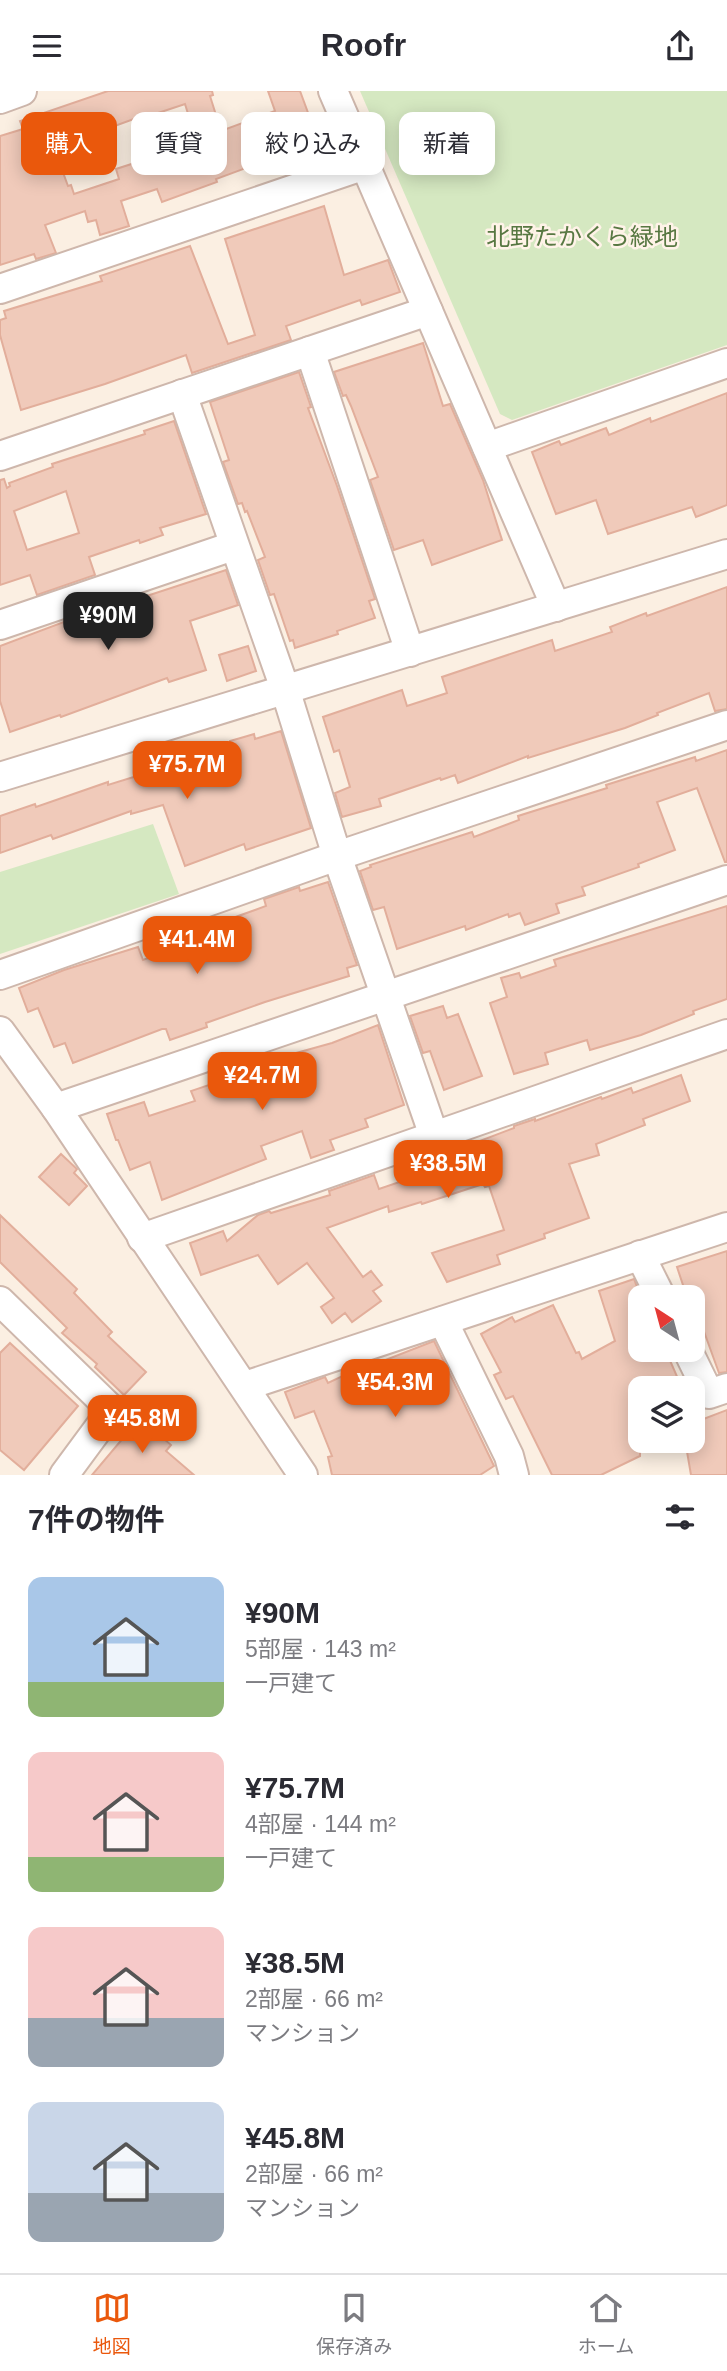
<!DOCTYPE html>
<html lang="ja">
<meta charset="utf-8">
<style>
body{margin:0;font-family:Arial,"Noto Sans JP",sans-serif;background:#f7f7f7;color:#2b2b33;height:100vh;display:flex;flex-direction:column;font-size:26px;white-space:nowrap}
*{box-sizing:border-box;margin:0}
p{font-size:23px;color:#7c7c81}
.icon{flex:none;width:38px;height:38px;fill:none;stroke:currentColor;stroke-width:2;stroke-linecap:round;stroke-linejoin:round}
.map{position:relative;height:1384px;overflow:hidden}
.sheet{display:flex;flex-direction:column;background:#fff;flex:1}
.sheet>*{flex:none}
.hud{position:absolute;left:21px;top:21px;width:686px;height:63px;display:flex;gap:14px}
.needle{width:46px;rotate:324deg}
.controls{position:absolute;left:628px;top:1194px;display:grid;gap:14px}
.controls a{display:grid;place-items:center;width:77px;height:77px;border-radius:14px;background:#fff;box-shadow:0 4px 18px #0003;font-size:35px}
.price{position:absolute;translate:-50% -60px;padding:0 16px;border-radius:14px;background:#ea580c;color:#fff;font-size:23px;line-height:46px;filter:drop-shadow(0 2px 4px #0008)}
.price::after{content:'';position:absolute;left:50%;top:42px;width:21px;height:16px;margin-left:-10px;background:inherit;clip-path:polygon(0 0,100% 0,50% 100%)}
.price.current{background:#222;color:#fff}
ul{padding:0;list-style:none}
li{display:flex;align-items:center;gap:21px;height:175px;padding:0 28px}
li span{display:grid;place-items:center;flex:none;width:196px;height:140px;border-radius:14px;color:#555}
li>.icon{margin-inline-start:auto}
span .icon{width:84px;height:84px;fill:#fffc;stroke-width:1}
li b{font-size:30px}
h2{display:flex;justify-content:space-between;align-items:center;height:84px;padding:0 28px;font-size:30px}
.tag{padding:0 24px;border-radius:14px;background:#fff;box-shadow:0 4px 18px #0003;font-size:24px;line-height:63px}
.tag.current{background:#ea580c;color:#fff}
header{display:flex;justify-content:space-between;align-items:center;height:91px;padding:0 28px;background:#fff;font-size:32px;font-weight:600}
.tab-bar{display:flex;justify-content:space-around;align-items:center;height:98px;border-top:2px solid #e1e1e2;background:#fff;font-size:19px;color:#7c7c81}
.tab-bar a{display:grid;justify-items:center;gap:4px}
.tab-bar .current{color:#ea580c}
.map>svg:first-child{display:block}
.green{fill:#d5e8c1}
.building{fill:#f0caba;stroke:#e2ae9b;stroke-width:2;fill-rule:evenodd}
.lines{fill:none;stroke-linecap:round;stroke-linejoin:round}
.street-casing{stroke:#ceb7ac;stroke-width:32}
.street{stroke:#fff;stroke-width:28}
.labels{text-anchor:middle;stroke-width:5;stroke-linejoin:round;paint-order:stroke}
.park-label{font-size:24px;fill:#587842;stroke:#fff3e8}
</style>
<header><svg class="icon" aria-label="menu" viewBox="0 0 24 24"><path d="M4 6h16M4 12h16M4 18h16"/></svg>Roofr<svg class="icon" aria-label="share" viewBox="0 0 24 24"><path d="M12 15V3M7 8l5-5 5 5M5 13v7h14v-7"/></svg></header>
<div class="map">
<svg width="727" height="1384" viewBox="0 0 727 1384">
<rect width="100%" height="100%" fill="#fbefe2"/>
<g class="green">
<polygon points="360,0 727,0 727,254 512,329 500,323"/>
<polygon points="153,733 179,803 0,863 0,781"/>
</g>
<g class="building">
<path d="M108 0H212L213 4 210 5 221 40 275 20 268 0H300L314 38 322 35 331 59 296 71 292 60 216 88 217 91 162 111 157 98 121 110 129 135 100 144 96 129 88 131 85 120 45 134 56 162 36 168 34 163 0 174V45L23 38 20 30ZM185 13 197 52 116 78 119 88 74 103 71 94 68 95 54 57 142 25 143 27Z"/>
<polygon points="324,115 344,184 388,169 400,201 362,214 360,209 286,235 291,249 192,282 186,264 105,293 21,319 0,244 0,229 6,227 4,220 102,190 100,185 190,155 228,253 255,244 225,148"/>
<polygon points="423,252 443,315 450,313 483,389 502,449 432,474 423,449 394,459 370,389 378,386 351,315 346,304 343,305 334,281"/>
<polygon points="299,281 311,316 308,317 337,395 375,508 369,510 375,527 337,540 338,543 295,557 293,549 290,550 274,503 270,504 258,469 265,466 247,420 245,421 242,412 238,413 223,371 229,369 210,311"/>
<polygon points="727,302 727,414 696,426 692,416 608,443 596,409 556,423 532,361 559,350 561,354 606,337 609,344 650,327 651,331"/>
<path d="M174 330 206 423 160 437 163 444 140 452 139 449 89 466 95 484 37 504 30 484 0 494V389L4 388 7 397 10 395 9 392 53 376 52 373 145 343 144 340ZM66 400 79 442 27 459 14 420Z"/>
<polygon points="226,479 238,514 190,530 206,579 169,591 167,587 61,626 60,624 10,641 0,610 0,555 106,515 107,518"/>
<polygon points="727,496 727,618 715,620 709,602 657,622 658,624 625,637 528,667 528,665 458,692 455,684 441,689 440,687 379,708 381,715 342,726 335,702 350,696 339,659 334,661 323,626 402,599 407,615 447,602 442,586 552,549 555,560 612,541 610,536 646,522 647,525"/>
<polygon points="248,555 256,580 227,590 219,564"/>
<polygon points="281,640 311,737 246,759 244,753 185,775 163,714 131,723 131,720 53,748 51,744 0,762 0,725 35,713 36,716 108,691 108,694 153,680 152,676 230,653 230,650 244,646 254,643 255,648"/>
<polygon points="727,659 727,771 725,771 697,697 657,711 675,759 638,773 639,776 582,796 585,804 556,813 559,822 525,834 520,822 509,826 508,823 466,839 465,835 397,858 384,816 373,819 360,780 371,776 370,774 472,741 474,746 519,729 518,725 607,697 606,694 695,666 696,670"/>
<polygon points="328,791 357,874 347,877 349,885 265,911 206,932 207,936 170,949 166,938 162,938 73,972 65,952 54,956 38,917 28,921 19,897 64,879 138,856 143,869 191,851 187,838 214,829 216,833 266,815 264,808 299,796 300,800"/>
<polygon points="727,815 727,908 693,920 694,923 641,944 590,959 587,949 545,962 548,973 514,983 490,912 507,906 501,887 519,882 521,887 556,875 554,869"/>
<polygon points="443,915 447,927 458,923 482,985 444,999 430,960 423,962 410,925"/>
<polygon points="378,934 404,1014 365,1028 368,1036 330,1049 334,1059 311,1067 302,1040 261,1055 266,1068 162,1109 150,1071 130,1079 118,1049 116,1049 107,1023 144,1011 149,1025 195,1010 191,1000 224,989 222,984 271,967 271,969 332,952"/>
<polygon points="681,984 690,1010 643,1028 645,1034 596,1053 599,1064 569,1073 589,1127 544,1143 545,1147 497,1164 500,1173 447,1191 432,1162 504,1139 489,1095 485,1096 483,1093 422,1113 421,1111 389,1121 388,1115 327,1137 363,1186 371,1180 382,1194 373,1200 381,1210 352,1231 345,1222 332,1232 321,1216 334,1207 307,1172 278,1193 258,1164 201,1184 190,1152 223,1140 227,1150 258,1124 269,1120 271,1122 330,1104 329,1100 374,1084 379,1098 473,1066 469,1054 514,1037 514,1035 535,1028 535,1030 601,1006 602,1008 631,997 633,1002"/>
<polygon points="61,1063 77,1078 74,1082 87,1095 69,1114 39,1086"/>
<polygon points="0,1124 77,1198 74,1202 112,1241 108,1245 146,1281 124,1304 95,1276 97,1273 62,1242 67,1237 0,1171"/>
<polygon points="727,1160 727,1281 719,1282 698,1224 695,1226 693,1221 693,1206 687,1206 677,1176"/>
<polygon points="634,1188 640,1204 640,1258 665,1258 682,1297 640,1297 640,1365 601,1384 552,1384 513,1305 506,1308 494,1284 501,1281 481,1243 512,1226 515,1231 553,1214 576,1262 579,1261 582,1268 615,1250 599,1200"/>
<polygon points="434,1250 494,1375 480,1384 332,1384 328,1366 332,1365 314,1320 295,1327 285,1301 325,1286 328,1292 377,1269 378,1272"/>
<polygon points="10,1252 78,1315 24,1379 0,1359 0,1262"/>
<polygon points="727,1319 727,1384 691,1384 685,1349 693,1349 693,1332"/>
<polygon points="140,1327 171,1354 166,1360 194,1384 92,1384"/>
</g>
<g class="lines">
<g class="street-casing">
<g id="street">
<polyline points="333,0 556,516"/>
<polyline points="0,8 22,0"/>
<polyline points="0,198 365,74"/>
<polyline points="310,260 410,561"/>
<polyline points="182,303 285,598 337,765 434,1045"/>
<polyline points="487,356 727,272"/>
<polyline points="0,365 428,220"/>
<polyline points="0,534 233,455"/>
<polyline points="0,686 727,463"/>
<polyline points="0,884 337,765 727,634"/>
<polyline points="0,940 56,1017 303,1384"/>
<polyline points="56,1017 727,789"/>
<polyline points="142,1147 727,943"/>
<polyline points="640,1164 661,1206"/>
<polyline points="0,1210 112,1319 64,1384"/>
<polyline points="443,1230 509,1365 514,1384"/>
<polyline points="687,1258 709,1303 727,1297"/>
<polyline points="245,1295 727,1136"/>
</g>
</g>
<use href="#street" class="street"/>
</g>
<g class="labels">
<g class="park-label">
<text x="582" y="154">北野たかくら緑地</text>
</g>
</g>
</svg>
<div class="controls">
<a><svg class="needle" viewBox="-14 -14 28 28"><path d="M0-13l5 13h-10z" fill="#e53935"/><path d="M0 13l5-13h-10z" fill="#7c7c81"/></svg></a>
<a><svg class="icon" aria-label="layers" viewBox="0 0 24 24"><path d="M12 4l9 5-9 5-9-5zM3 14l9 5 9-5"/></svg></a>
</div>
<b class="price current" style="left:108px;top:561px">¥90M</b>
<b class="price" style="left:187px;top:710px">¥75.7M</b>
<b class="price" style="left:197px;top:885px">¥41.4M</b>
<b class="price" style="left:262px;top:1021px">¥24.7M</b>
<b class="price" style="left:448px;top:1109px">¥38.5M</b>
<b class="price" style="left:395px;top:1328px">¥54.3M</b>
<b class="price" style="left:142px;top:1364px">¥45.8M</b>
<div class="hud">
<a class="tag current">購入</a>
<a class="tag">賃貸</a>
<a class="tag">絞り込み</a>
<a class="tag">新着</a>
</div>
</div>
<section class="sheet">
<h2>7件の物件<svg class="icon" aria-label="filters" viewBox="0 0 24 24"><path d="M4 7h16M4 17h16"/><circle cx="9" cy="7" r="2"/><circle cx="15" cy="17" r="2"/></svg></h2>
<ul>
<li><span style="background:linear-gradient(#a9c7e8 75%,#8fb573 0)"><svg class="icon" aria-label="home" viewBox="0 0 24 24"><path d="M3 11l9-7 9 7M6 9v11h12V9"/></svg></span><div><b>¥90M</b><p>5部屋 · 143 m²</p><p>一戸建て</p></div></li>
<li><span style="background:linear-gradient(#f6c9c9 75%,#8fb573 0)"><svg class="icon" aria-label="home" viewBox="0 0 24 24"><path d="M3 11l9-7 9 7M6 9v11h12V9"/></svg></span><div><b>¥75.7M</b><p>4部屋 · 144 m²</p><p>一戸建て</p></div></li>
<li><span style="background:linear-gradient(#f6c9c9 65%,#9aa5b1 0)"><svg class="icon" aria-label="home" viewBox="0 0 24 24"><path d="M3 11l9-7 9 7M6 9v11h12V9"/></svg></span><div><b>¥38.5M</b><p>2部屋 · 66 m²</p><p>マンション</p></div></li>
<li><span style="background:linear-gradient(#c9d6e8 65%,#9aa5b1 0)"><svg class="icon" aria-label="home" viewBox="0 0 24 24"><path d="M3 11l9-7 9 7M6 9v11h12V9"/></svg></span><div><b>¥45.8M</b><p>2部屋 · 66 m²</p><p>マンション</p></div></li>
</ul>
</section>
<nav class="tab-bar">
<a class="current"><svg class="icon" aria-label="map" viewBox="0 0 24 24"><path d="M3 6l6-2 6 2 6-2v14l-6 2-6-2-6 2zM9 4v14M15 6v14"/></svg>地図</a>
<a><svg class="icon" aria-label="saved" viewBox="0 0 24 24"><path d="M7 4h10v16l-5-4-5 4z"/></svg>保存済み</a>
<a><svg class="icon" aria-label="home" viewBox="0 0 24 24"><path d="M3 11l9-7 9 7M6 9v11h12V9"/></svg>ホーム</a>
</nav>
